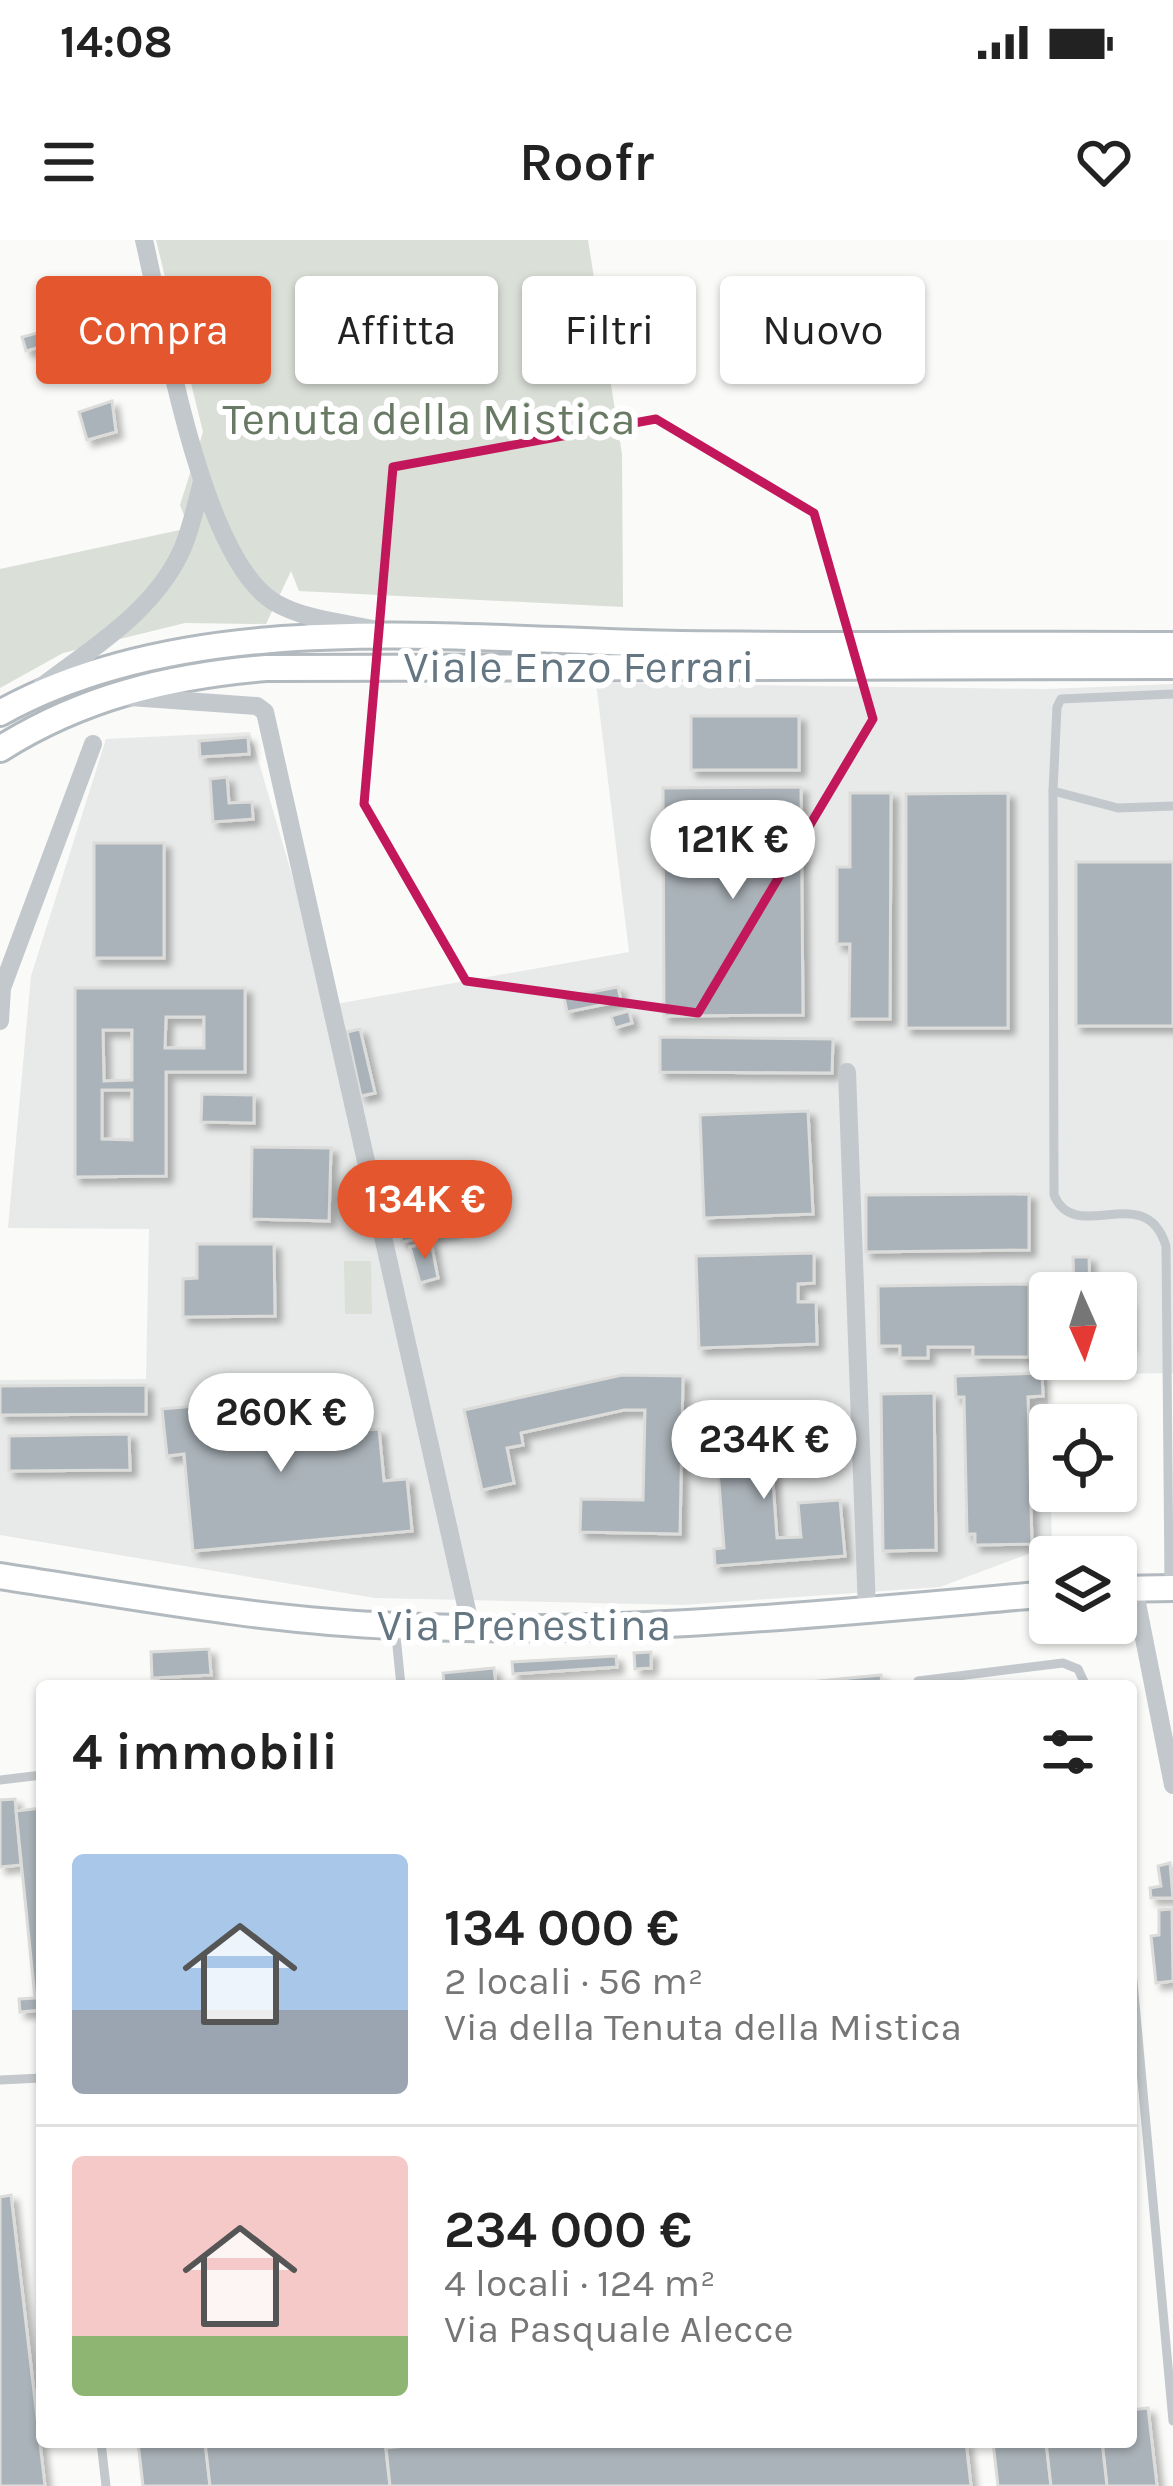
<!DOCTYPE html>
<html lang="it">
<meta charset="utf-8">
<style>
body{margin:0;font-family:Karla,sans-serif;background:#f2f2f2;color:#222;height:100vh;display:flex;flex-direction:column;font-size:45px;white-space:nowrap}
*{box-sizing:border-box;margin:0}
p{font-size:39px;color:#767676}
.icon{flex:none;width:66px;height:66px;fill:none;stroke:currentColor;stroke-width:2;stroke-linecap:round;stroke-linejoin:round}
.map{position:relative;flex:1;overflow:hidden}
.panel{position:absolute;left:36px;top:1440px;width:1101px;height:768px;display:flex;flex-direction:column;background:#fff;border-radius:12px;box-shadow:0 3px 9px #0004}
.panel>*{flex:none}
.hud{position:absolute;left:36px;top:36px;width:1101px;height:108px;display:flex;gap:24px}
.needle{width:78px;rotate:177deg}
.buttons{position:absolute;left:1029px;top:1032px;display:grid;gap:24px}
.buttons a{display:grid;place-items:center;width:108px;height:108px;border-radius:12px;background:#fff;box-shadow:0 3px 9px #0004;font-size:60px}
.price{position:absolute;translate:-50% -102px;padding:0 27px;border-radius:42px;background:#fff;color:#222;font-size:39px;line-height:78px;filter:drop-shadow(0 3px 6px #0008)}
.price::after{content:'';position:absolute;left:50%;top:72px;width:36px;height:27px;margin-left:-18px;background:inherit;clip-path:polygon(0 0,100% 0,50% 100%)}
.price.on{background:#e4572e;color:#fff}
ul{padding:0;list-style:none}
li{display:flex;align-items:center;gap:36px;height:300px;padding:0 36px}
li+li{border-top:3px solid #e0e0e0}
li span{display:grid;place-items:center;flex:none;width:336px;height:240px;border-radius:12px;color:#555}
li>.icon{margin-inline-start:auto}
span .icon{width:144px;height:144px;fill:#fffc;stroke-width:1}
li b{font-size:51px}
h2{display:flex;justify-content:space-between;align-items:center;height:144px;padding:0 36px;font-size:51px}
.pill{padding:0 42px;border-radius:12px;background:#fff;box-shadow:0 3px 9px #0004;font-size:42px;line-height:108px}
.pill.on{background:#e4572e;color:#fff}
.status{display:flex;justify-content:space-between;align-items:center;height:84px;padding:0 60px;background:#fff;direction:ltr}
.status svg{height:33px;fill:currentColor}
header{display:flex;justify-content:space-between;align-items:center;height:156px;padding:0 36px;background:#fff;font-size:54px;font-weight:600}
.map>svg:first-child{display:block}
.built{fill:#e8e9e9;fill-rule:evenodd}
.green{fill:#dadfd7}
.building{fill:#aab3b9;stroke:#dcdcda;stroke-width:3;fill-rule:evenodd;filter:url(#shadow)}
.lines{fill:none;stroke-linecap:round;stroke-linejoin:round}
.secondary-casing{stroke:#b3babf;stroke-width:30}
.lane{stroke:#c3c8cc;stroke-width:9}
.street{stroke:#c3c8cc;stroke-width:18}
.secondary{stroke:#fff;stroke-width:24}
.marked{fill:none;stroke:#c2185b;stroke-width:9;stroke-linejoin:round}
.labels{text-anchor:middle;stroke-width:12;stroke-linejoin:round;paint-order:stroke}
.park-label{font-size:45px;fill:#687a64;stroke:#fff}
.street-label{font-size:45px;fill:#657683;stroke:#fff}
</style>
<div class="status"><b>14:08</b><svg viewBox="0 0 49 12"><path d="M0 12V9h3v3zM5 12V6h3v6zM10 12V3h3v9zM15 12V0h3v12zM26 1h20v11H26zM47 4h2v5h-2z"/></svg></div>
<header><svg class="icon" aria-label="menu" viewBox="0 0 24 24"><path d="M4 6h16M4 12h16M4 18h16"/></svg>Roofr<svg class="icon" aria-label="heart" viewBox="0 0 24 24"><path d="M12 20l-8-8c-3-5 5-10 8-4 3-6 11-1 8 4z"/></svg></header>
<div class="map">
<svg width="1173" height="2246" viewBox="0 0 1173 2246">
<defs>
<filter id="shadow"><feDropShadow dx="6" dy="6" stdDeviation="3" flood-color="#0004"/></filter>
</defs>
<rect width="100%" height="100%" fill="#fafaf8"/>
<path class="built" d="M596 443 1045 449 1173 444V1133L1047 1135 1052 1305 940 1347 683 1365 375 1358 0 1295V1140L146 1139 149 989 8 988 31 736 106 499 250 492 330 765 629 712ZM1050 1053H1116V1119H1050Z"/>
<g class="green">
<polygon points="156,0 588,0 622,214 623,367 299,351 291,331 266,384 185,383 63,413 0,448 0,329 189,288 180,265 203,192"/>
<polygon points="344,1021 371,1021 372,1074 345,1074"/>
</g>
<g class="building">
<polygon points="135,41 151,118 121,124 105,47"/>
<polygon points="91,79 95,95 61,103 57,87"/>
<polygon points="48,90 51,104 26,111 22,97"/>
<polygon points="112,161 116,192 87,200 79,172"/>
<rect x="691" y="476" width="108" height="54"/>
<polygon points="248,497 249,514 200,517 199,501"/>
<polygon points="227,537 229,563 252,562 253,579 213,582 210,539"/>
<polygon points="801,547 803,775 664,776 663,548"/>
<polygon points="850,553 891,553 890,779 849,779 850,704 837,704 837,627 850,627"/>
<polygon points="1008,553 1008,788 906,788 906,554"/>
<rect x="94" y="603" width="70" height="115"/>
<rect x="1076" y="622" width="97" height="164"/>
<polygon points="618,747 621,761 567,772 564,757"/>
<path d="M75 748H245V832H166V936L75 937ZM166 777H204V808H165ZM103 790H132V840L104 841ZM102 850H132V900L102 899Z"/>
<polygon points="629,771 632,783 615,788 611,776"/>
<polygon points="360,789 375,853 361,856 347,792"/>
<polygon points="660,797 833,799 832,833 660,832"/>
<polygon points="202,854 254,855 254,883 201,882"/>
<polygon points="808,871 813,974 704,978 700,875"/>
<polygon points="252,907 331,908 329,981 251,979"/>
<polygon points="1029,954 1029,1010 866,1012 866,955"/>
<polygon points="449,956 456,990 402,1002 394,967"/>
<polygon points="431,1002 438,1038 420,1043 410,1007"/>
<polygon points="197,1004 274,1004 275,1076 183,1077 183,1039 197,1038"/>
<polygon points="814,1013 814,1043 798,1044 798,1062 816,1062 817,1104 699,1108 696,1016"/>
<polygon points="1073,1017 1089,1017 1090,1053 1074,1053"/>
<polygon points="1029,1044 1029,1117 973,1117 973,1107 928,1107 928,1118 900,1118 900,1106 879,1106 878,1046"/>
<polygon points="1128,1061 1129,1105 1116,1106 1116,1062"/>
<polygon points="1042,1133 1043,1156 1028,1157 1032,1304 975,1305 975,1294 967,1294 964,1157 956,1157 955,1136"/>
<polygon points="622,1135 683,1136 680,1294 580,1292 581,1259 643,1260 645,1170 624,1170 521,1193 523,1205 507,1208 514,1243 482,1250 464,1170"/>
<polygon points="146,1145 146,1174 0,1175 0,1146"/>
<polygon points="934,1153 936,1310 883,1311 881,1154"/>
<polygon points="324,1154 327,1193 379,1189 384,1241 407,1239 412,1291 193,1311 184,1214 167,1216 162,1169"/>
<polygon points="768,1173 777,1298 801,1297 798,1263 840,1260 845,1316 715,1326 714,1309 724,1308 714,1177"/>
<polygon points="129,1194 130,1230 9,1231 9,1196"/>
<polygon points="209,1409 211,1435 152,1438 151,1412"/>
<polygon points="651,1412 651,1428 635,1429 634,1413"/>
<polygon points="616,1416 617,1427 513,1434 512,1422"/>
<polygon points="494,1428 496,1446 444,1446 443,1433"/>
<polygon points="881,1435 882,1446 790,1446 789,1444"/>
<polygon points="15,1559 21,1625 0,1627 0,1560"/>
<polygon points="42,1568 42,1770 20,1772 19,1759 35,1758 16,1571"/>
<polygon points="1170,1623 1173,1658 1151,1658 1150,1648 1161,1646 1158,1626"/>
<polygon points="1172,1669 1173,1741 1156,1743 1151,1696 1159,1695 1159,1670"/>
<polygon points="11,1955 45,2246 0,2246 0,1957"/>
<polygon points="1148,2168 1157,2246 1107,2246 1102,2202 1131,2202 1131,2170"/>
<polygon points="138,2202 205,2202 210,2246 143,2246"/>
<polygon points="205,2202 385,2202 390,2246 210,2246"/>
<polygon points="445,2202 966,2202 971,2246 390,2246 386,2208"/>
<polygon points="993,2202 1046,2202 1051,2246 998,2246"/>
<polygon points="1046,2202 1102,2202 1107,2246 1051,2246"/>
</g>
<g class="lines">
<g class="secondary-casing">
<g id="secondary">
<path d="M0 473C196 364 464 401 681 404 845 406 1009 404 1173 405"/>
<path d="M0 509C82 457 170 436 266 428L1173 426"/>
<path d="M0 1336C131 1356 264 1381 397 1386 616 1396 832 1373 1050 1354"/>
<polyline points="1116,1349 1173,1348"/>
</g>
</g>
<g class="lane">
<polyline points="1053,551 1118,568 1173,566"/>
<path d="M1169 1343 1166 1006C1145 938 1076 1007 1054 955L1053 551 1057 467 1061 459 1173 454"/>
<polyline points="395,1386 401,1446"/>
<polyline points="919,1446 918,1441 1063,1423 1078,1429 1086,1446"/>
<polyline points="0,1540 42,1535"/>
<polyline points="1131,1720 1173,2181"/>
<polyline points="0,1840 42,1838"/>
<polyline points="101,2202 106,2246"/>
</g>
<g class="street">
<path d="M144 0C164 85 200 316 274 362 303 379 340 382 372 389"/>
<path d="M41 447C92 408 152 373 181 312 191 290 196 265 202 241"/>
<polyline points="130,457 257,466 265,472 471,1388"/>
<polyline points="0,781 2,748 93,504"/>
<polyline points="847,832 867,1370"/>
<polyline points="1134,1348 1173,1545"/>
</g>
<use href="#secondary" class="secondary"/>
</g>
<path class="marked" d="M656 179 814 273 873 479 698 773 466 741 364 564 393 227Z"/>
<g class="labels">
<g class="park-label">
<text x="429" y="194">Tenuta della Mistica</text>
</g>
<g class="street-label">
<text x="579" y="442">Viale Enzo Ferrari</text>
<text x="524" y="1400">Via Prenestina</text>
</g>
</g>
</svg>
<div class="buttons">
<a><svg class="needle" viewBox="-14 -14 28 28"><path d="M0-13l5 13h-10z" fill="#e53935"/><path d="M0 13l5-13h-10z" fill="#767676"/></svg></a>
<a><svg class="icon" aria-label="locate" viewBox="0 0 24 24"><circle cx="12" cy="12" r="6"/><path d="M12 2v4M12 18v4M2 12h4M18 12h4"/></svg></a>
<a><svg class="icon" aria-label="layers" viewBox="0 0 24 24"><path d="M12 4l9 5-9 5-9-5zM3 14l9 5 9-5"/></svg></a>
</div>
<b class="price" style="left:733px;top:662px">121K €</b>
<b class="price on" style="left:425px;top:1022px">134K €</b>
<b class="price" style="left:281px;top:1235px">260K €</b>
<b class="price" style="left:764px;top:1262px">234K €</b>
<div class="hud">
<a class="pill on">Compra</a>
<a class="pill">Affitta</a>
<a class="pill">Filtri</a>
<a class="pill">Nuovo</a>
</div>
<section class="panel">
<h2>4 immobili<svg class="icon" aria-label="filters" viewBox="0 0 24 24"><path d="M4 7h16M4 17h16"/><circle cx="9" cy="7" r="2"/><circle cx="15" cy="17" r="2"/></svg></h2>
<ul>
<li><span style="background:linear-gradient(#a9c7e8 65%,#9aa5b1 0)"><svg class="icon" aria-label="home" viewBox="0 0 24 24"><path d="M3 11l9-7 9 7M6 9v11h12V9"/></svg></span><div><b>134 000 €</b><p>2 locali · 56 m²</p><p>Via della Tenuta della Mistica</p></div></li>
<li><span style="background:linear-gradient(#f6c9c9 75%,#8fb573 0)"><svg class="icon" aria-label="home" viewBox="0 0 24 24"><path d="M3 11l9-7 9 7M6 9v11h12V9"/></svg></span><div><b>234 000 €</b><p>4 locali · 124 m²</p><p>Via Pasquale Alecce</p></div></li>
</ul>
</section>
</div>
